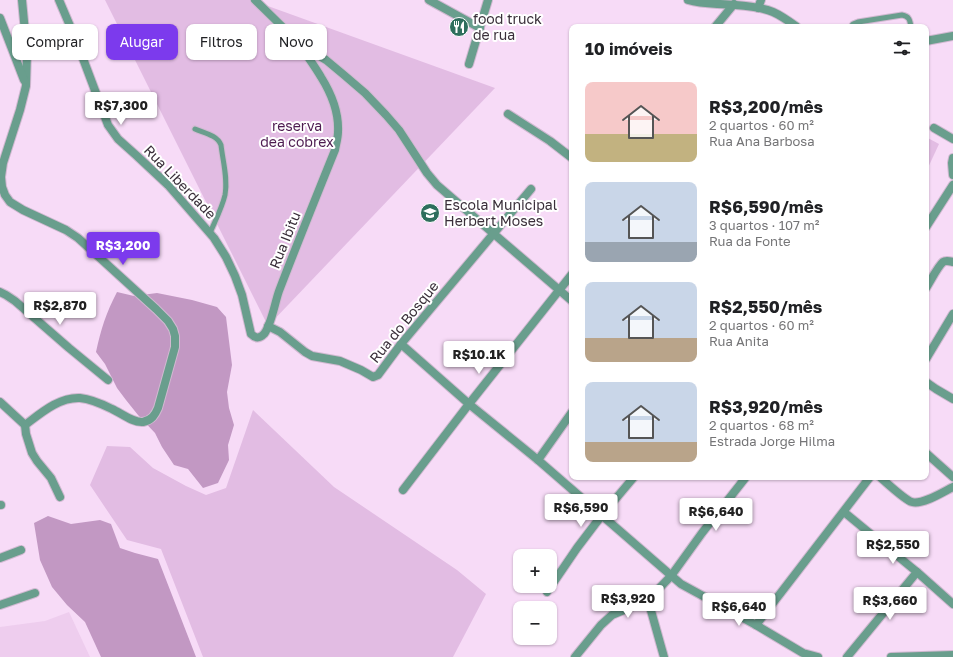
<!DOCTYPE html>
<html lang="pt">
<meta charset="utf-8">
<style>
body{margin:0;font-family:"Golos Text",sans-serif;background:#f6f6f6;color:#202124;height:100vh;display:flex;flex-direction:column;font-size:15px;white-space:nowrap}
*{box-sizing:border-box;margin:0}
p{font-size:13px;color:#757577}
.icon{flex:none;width:22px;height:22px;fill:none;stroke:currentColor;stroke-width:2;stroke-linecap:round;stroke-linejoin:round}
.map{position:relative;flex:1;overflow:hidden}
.panel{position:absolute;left:569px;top:24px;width:360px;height:456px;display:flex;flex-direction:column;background:#fff;border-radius:8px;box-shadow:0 1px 3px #0004}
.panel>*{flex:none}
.hud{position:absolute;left:12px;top:24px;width:380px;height:36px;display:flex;gap:8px}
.buttons{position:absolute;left:513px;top:549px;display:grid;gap:8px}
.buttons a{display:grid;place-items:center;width:44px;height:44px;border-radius:8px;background:#fff;box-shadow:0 1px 3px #0004;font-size:20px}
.price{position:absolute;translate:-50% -34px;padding:0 9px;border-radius:4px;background:#fff;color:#222;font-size:13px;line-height:26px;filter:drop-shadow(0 1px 2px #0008)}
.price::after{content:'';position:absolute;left:50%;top:24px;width:12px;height:9px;margin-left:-6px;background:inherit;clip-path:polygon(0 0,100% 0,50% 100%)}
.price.on{background:#7c3aed;color:#fff}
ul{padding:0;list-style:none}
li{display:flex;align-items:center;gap:12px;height:100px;padding:0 16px}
li span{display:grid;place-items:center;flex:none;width:112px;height:80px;border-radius:8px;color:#555}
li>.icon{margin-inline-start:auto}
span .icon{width:48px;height:48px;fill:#fffc;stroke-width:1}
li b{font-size:17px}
h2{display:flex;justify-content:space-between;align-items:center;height:48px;padding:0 16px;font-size:17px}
.chip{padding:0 14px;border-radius:8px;background:#fff;box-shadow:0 1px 3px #0004;font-size:14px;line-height:36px}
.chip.on{background:#7c3aed;color:#fff}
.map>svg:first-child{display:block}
.built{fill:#eecdee}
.green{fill:#e2bce3}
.forest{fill:#c298c3}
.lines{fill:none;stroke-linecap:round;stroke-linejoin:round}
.service-casing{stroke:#d1b9d1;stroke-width:7}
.minor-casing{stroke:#d1b9d1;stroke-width:10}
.tertiary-casing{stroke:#d1b9d1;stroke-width:10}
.service{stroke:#699e8d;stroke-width:5}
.minor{stroke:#699e8d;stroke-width:8}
.tertiary{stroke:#699e8d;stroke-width:8}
.labels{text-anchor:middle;stroke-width:4;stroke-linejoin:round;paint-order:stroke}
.poi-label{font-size:14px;fill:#3a2f3a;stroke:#fff;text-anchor:start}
.park-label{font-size:14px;fill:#4d1b50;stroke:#fff}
.street-label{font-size:14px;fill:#3a2f3a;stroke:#fff}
</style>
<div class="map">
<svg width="953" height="657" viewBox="0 0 953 657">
<rect width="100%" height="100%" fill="#f7dbf7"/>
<polygon class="built" points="69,612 90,657 0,657 0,627 45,621"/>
<g class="green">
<polygon points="105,0 251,0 495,88 268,326"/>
<polygon points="926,137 939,144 926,172"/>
<polygon points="253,410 334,487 457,570 486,594 453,657 203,657 161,549 127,540 90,485 107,446 130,447 153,468 186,486 206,495 226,488"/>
</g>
<g class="forest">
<path d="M117 292 134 296 157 293 192 300 217 307 226 317 232 365 227 392 229 408 234 425 228 445 229 460 218 483 203 488 188 469 174 465 162 447 155 433 138 415 126 400 117 388 105 364 96 352C101 329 106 313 117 292Z"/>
<polygon points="48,516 71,524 100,520 111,524 120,548 135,553 158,559 196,657 101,657 85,622 67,605 52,587 40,560 34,523"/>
</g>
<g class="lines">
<g class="service-casing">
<g id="service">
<path d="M851 27 853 24 858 22 902 15C909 16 910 20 911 27"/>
<path d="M195 129C204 133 217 135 221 145 223 162 228 179 225 195 222 208 215 221 210 233"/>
</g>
</g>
<g class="minor-casing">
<g id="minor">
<path d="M22 0 27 53 26 86 20 110 3 163 1 177 2 187 5 195 10 202 23 210 66 230 78 238 156 309 168 321 173 329 175 336V347L158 408C155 415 152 420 143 422 133 423 121 413 112 409 102 404 91 399 80 398 59 397 41 413 25 425"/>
<path d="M59 0 76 40 108 125 118 139 137 156 168 185 214 238 226 257 235 276 242 295 251 334C255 338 259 339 264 334 271 326 275 302 279 291 297 244 316 197 335 150 336 144 338 138 338 132 339 113 331 93 321 77 314 65 306 55 299 43"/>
<polyline points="255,0 299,43 326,60 344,75 365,93 386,115 399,130 427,173 437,185 572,301"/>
<polyline points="429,0 480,28"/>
<polyline points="758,8 761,0"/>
<polyline points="0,18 24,80"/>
<polyline points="715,27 734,4"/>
<polyline points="469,64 488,0"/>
<polyline points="508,114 550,141 572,158"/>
<polyline points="934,128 953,139"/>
<polyline points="953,158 952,163 953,175"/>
<polyline points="926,227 953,185"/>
<path d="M926 288C930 282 938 266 943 262 946 260 949 261 953 262"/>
<polyline points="0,292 6,295 15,301 69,348 108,380"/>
<polyline points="268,326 280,332 305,352 312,356 340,361 361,370 373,377 378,375 401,344 531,189"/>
<polyline points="401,344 469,404 538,460 681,584 756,625 803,653 818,657"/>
<polyline points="926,359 953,314"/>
<polyline points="926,382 936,389 953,399"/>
<polyline points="0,402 25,425 26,434 32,453 37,461 51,478 60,497"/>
<polyline points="926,453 953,477"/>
<polyline points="538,460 572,412"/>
<path d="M880 477C887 483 905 500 912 502 923 505 943 492 953 487"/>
<polyline points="403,490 469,404 572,274"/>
<polyline points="0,505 1,505"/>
<polyline points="844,512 917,572 953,604"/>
<polyline points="0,558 21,550"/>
<polyline points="547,592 577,548 602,515 634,477"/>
<polyline points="648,600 664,657"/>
<polyline points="0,605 35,593"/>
<polyline points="756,625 870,477"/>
<polyline points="575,657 601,625 612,615 648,600 671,576 702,533 746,477"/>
<polyline points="847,657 917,572"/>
<polyline points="891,657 953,655"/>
</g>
</g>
<g class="tertiary-casing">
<g id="tertiary">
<path d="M688 0C704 5 718 3 734 5 747 6 762 7 773 12 782 16 790 22 797 27"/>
<polyline points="926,41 953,36"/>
</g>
</g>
<use href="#service" class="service"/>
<use href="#minor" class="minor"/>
<use href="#tertiary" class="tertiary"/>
</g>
<defs>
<g id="restaurant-disc" transform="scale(1)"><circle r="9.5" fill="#2e6e5d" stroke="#fff"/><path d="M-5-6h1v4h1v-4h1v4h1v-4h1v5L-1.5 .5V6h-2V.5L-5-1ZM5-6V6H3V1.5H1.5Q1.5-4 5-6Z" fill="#fff"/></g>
<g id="school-disc" transform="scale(1)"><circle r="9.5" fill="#2e6e5d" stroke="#fff"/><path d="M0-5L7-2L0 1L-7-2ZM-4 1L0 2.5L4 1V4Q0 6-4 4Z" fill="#fff"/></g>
</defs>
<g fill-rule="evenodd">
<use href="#restaurant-disc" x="459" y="27"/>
<use href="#school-disc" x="430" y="213"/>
</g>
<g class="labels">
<g class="poi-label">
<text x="473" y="24">food truck<tspan x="473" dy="16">de rua</tspan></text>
<text x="444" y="210">Escola Municipal<tspan x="444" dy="16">Herbert Moses</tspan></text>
</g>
<g class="park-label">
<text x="297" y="131">reserva<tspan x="297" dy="16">dea cobrex</tspan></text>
</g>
<g class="street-label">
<text transform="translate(180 182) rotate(46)" y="5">Rua Liberdade</text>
<text transform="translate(285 240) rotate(-68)" y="5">Rua Ibitu</text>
<text transform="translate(404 322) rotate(-51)" y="5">Rua do Bosque</text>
</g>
</g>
</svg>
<div class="buttons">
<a>+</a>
<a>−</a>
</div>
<b class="price" style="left:121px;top:126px">R$7,300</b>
<b class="price on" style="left:123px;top:266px">R$3,200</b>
<b class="price" style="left:60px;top:326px">R$2,870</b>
<b class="price" style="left:479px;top:375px">R$10.1K</b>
<b class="price" style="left:581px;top:528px">R$6,590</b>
<b class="price" style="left:716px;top:532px">R$6,640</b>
<b class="price" style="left:893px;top:565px">R$2,550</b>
<b class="price" style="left:628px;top:619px">R$3,920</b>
<b class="price" style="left:890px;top:621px">R$3,660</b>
<b class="price" style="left:739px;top:627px">R$6,640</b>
<div class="hud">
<a class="chip">Comprar</a>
<a class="chip on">Alugar</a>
<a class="chip">Filtros</a>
<a class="chip">Novo</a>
</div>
<section class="panel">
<h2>10 imóveis<svg class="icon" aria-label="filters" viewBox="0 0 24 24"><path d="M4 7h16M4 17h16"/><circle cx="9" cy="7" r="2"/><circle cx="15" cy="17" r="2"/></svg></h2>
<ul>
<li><span style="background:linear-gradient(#f6c9c9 65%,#c2b280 0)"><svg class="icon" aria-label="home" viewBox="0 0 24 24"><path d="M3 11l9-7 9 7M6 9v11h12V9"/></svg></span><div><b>R$3,200/mês</b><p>2 quartos · 60 m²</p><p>Rua Ana Barbosa</p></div></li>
<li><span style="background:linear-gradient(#c9d6e8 75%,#9aa5b1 0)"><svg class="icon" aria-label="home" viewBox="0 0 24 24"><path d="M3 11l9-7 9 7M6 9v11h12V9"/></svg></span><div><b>R$6,590/mês</b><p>3 quartos · 107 m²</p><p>Rua da Fonte</p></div></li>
<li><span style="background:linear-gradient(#c9d6e8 70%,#b9a48a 0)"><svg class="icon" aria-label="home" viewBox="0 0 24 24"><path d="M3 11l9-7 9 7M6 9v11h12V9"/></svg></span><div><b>R$2,550/mês</b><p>2 quartos · 60 m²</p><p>Rua Anita</p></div></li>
<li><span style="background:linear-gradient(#c9d6e8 75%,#b9a48a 0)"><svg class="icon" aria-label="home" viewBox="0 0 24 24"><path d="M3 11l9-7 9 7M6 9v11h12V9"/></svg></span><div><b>R$3,920/mês</b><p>2 quartos · 68 m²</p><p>Estrada Jorge Hilma</p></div></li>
</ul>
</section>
</div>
